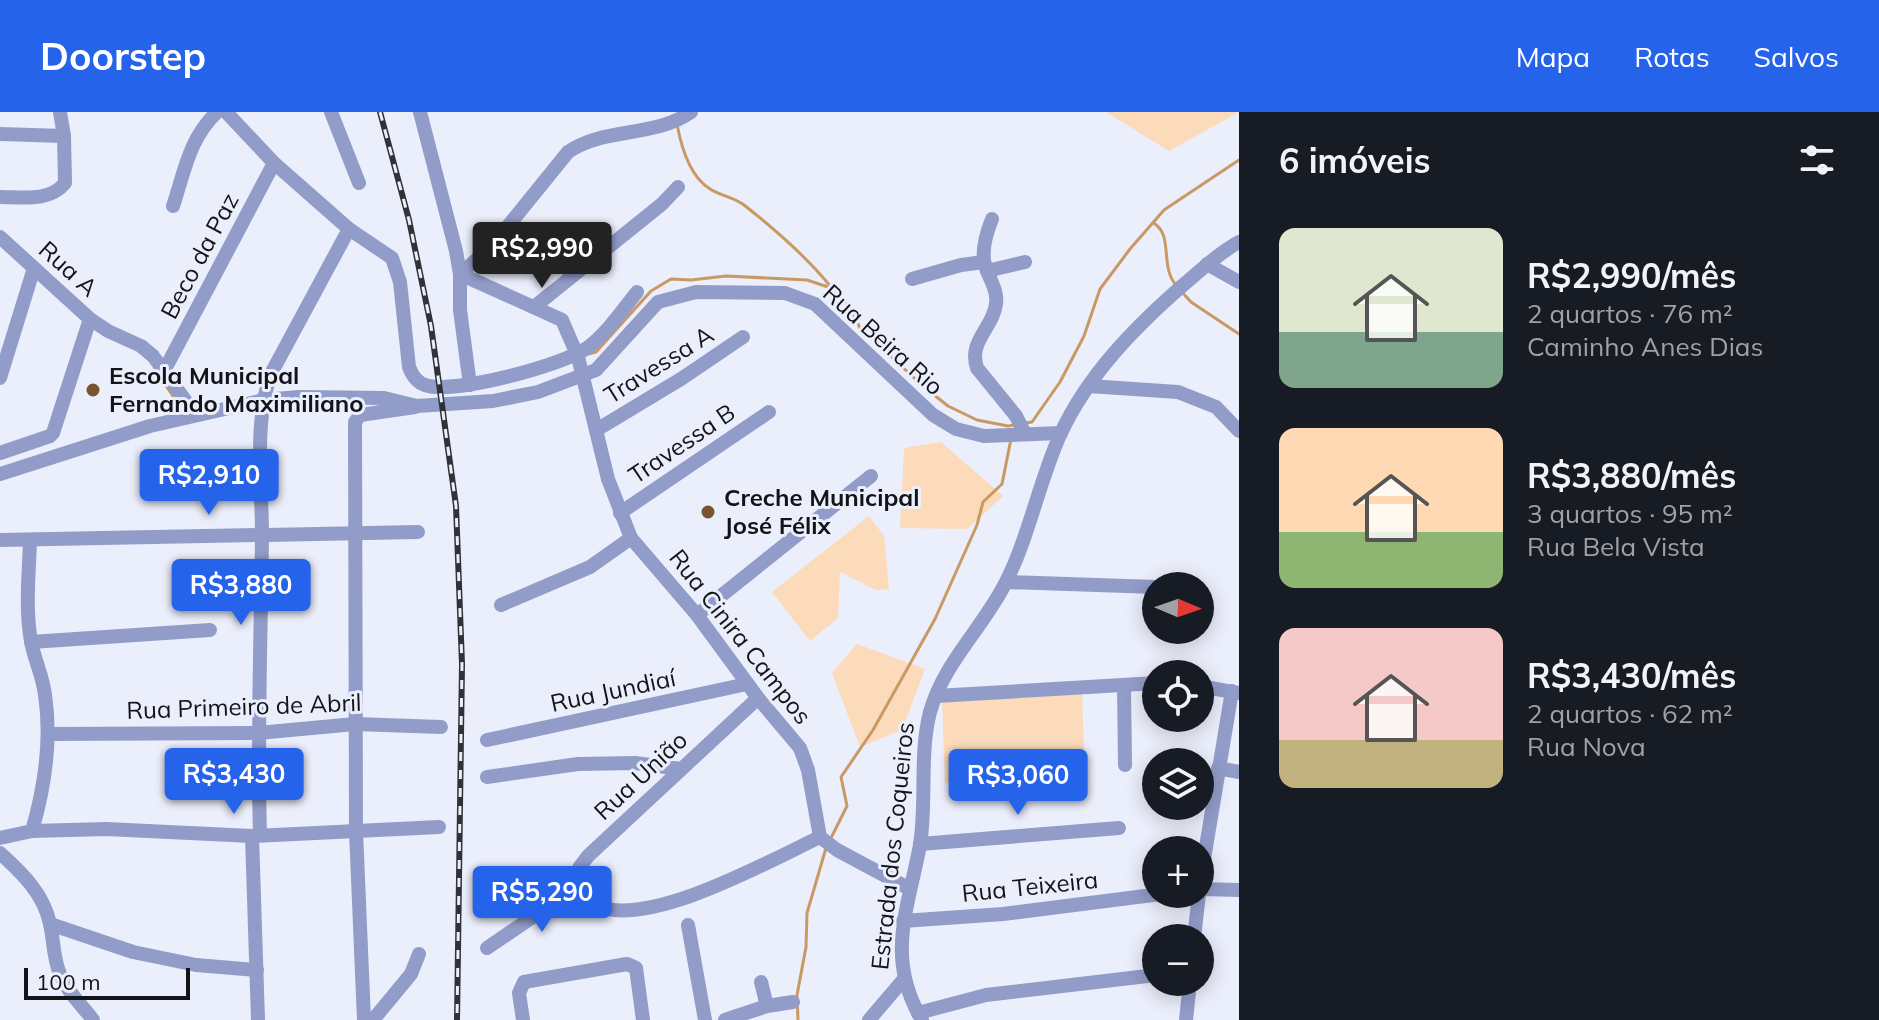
<!DOCTYPE html>
<html lang="pt">
<meta charset="utf-8">
<style>
body{margin:0;font-family:Mulish,sans-serif;background:#242831;color:#f1f3f6;height:100vh;display:flex;flex-direction:column;font-size:30px;white-space:nowrap}
*{box-sizing:border-box;margin:0}
p{font-size:26px;color:#9ea1a6}
.icon{flex:none;width:44px;height:44px;fill:none;stroke:currentColor;stroke-width:2;stroke-linecap:round;stroke-linejoin:round}
.map{position:relative;flex:1;overflow:hidden}
.drawer{display:flex;flex-direction:column;background:#171b24;width:640px}
.drawer>*{flex:none}
.needle{width:52px;rotate:92deg}
.buttons{position:absolute;left:1142px;top:460px;display:grid;gap:16px}
.buttons a{display:grid;place-items:center;width:72px;height:72px;border-radius:50%;background:#171b24;box-shadow:0 4px 20px #0003;font-size:40px}
.scale{position:absolute;left:24px;bottom:20px;width:166px;box-sizing:border-box;padding-left:8px;border:4px solid #131418;border-top:0;font-size:22px;line-height:28px;white-space:nowrap;color:#131418;-webkit-text-stroke:6px #ebeefb;paint-order:stroke}
.price{position:absolute;translate:-50% -68px;padding:0 18px;border-radius:8px;background:#2563eb;color:#fff;font-size:26px;line-height:52px;filter:drop-shadow(0 2px 4px #0008)}
.price::after{content:'';position:absolute;left:50%;top:48px;width:24px;height:18px;margin-left:-12px;background:inherit;clip-path:polygon(0 0,100% 0,50% 100%)}
.price.selected{background:#222;color:#fff}
ul{padding:0;list-style:none}
li{display:flex;align-items:center;gap:24px;height:200px;padding:0 40px}
li span{display:grid;place-items:center;flex:none;width:224px;height:160px;border-radius:16px;color:#555}
li>.icon{margin-inline-start:auto}
span .icon{width:96px;height:96px;fill:#fffc;stroke-width:1}
li b{font-size:34px}
h2{display:flex;justify-content:space-between;align-items:center;height:96px;padding:0 40px;font-size:34px}
header{display:flex;align-items:center;gap:48px;box-sizing:border-box;height:112px;padding:0 40px;background:#2563eb;color:#fff}
header strong{font-size:38px}
nav{display:flex;gap:44px;margin-inline-start:auto;font-size:28px}
main{display:flex;flex:1;min-height:0}
.map>svg:first-child{display:block}
.green{fill:#fbdbba}
.lines{fill:none;stroke-linecap:round;stroke-linejoin:round}
.stream{stroke:#c99965;stroke-width:3}
.minor{stroke:#929cc9;stroke-width:14}
.rail-casing{stroke:#313237;stroke-width:6}
.rail{stroke:#ebeefb;stroke-width:3;stroke-dasharray:9;stroke-linecap:butt}
.poi-dot{fill:#77542d;stroke:#ebeefb;stroke-width:3}
.labels{text-anchor:middle;stroke-width:6;stroke-linejoin:round;paint-order:stroke}
.street-label{font-size:24px;fill:#131418;stroke:#ebeefb}
.poi-label{font-size:24px;font-weight:bold;fill:#131418;stroke:#ebeefb;text-anchor:start}
</style>
<header>
<strong>Doorstep</strong>
<nav><a>Mapa</a><a>Rotas</a><a>Salvos</a></nav>
</header>
<main>
<div class="map">
<svg width="1239" height="908" viewBox="0 0 1239 908">
<rect width="100%" height="100%" fill="#ebeefb"/>
<g class="green">
<polygon points="1106,0 1239,0 1169,39"/>
<polygon points="941,330 1003,384 967,417 900,416 904,336"/>
<polygon points="869,404 884,424 889,477 876,478 840,460 838,506 810,529 772,480"/>
<polygon points="857,532 925,557 902,618 860,635 832,561"/>
<polygon points="1082,580 1085,665 945,671 942,586"/>
</g>
<g class="lines">
<g class="stream">
<path d="M677 12C681 34 689 64 710 77 721 84 734 85 744 93 776 118 805 143 831 175"/>
<path d="M1155 112C1173 124 1160 155 1176 173"/>
<polyline points="1181,179 1191,190 1239,222"/>
<polyline points="588,242 596,240 651,179 671,167 691,168 726,164 807,168 831,176 850,195 860,216 924,275 948,294 977,308 1008,314 1014,313"/>
<polyline points="164,271 177,290"/>
<polyline points="1026,311 1032,310 1060,270 1084,224 1100,177 1130,137 1164,98 1239,48"/>
<polyline points="831,726 847,694 841,665 873,618 935,507 977,413 983,390 1002,372 1011,327"/>
<polyline points="798,908 797,883 806,835 807,801 826,736"/>
</g>
<g class="minor">
<path d="M226 0 274 51 349 117 392 146 400 170 409 255C412 263 416 270 425 273 453 283 563 253 587 236 607 221 622 199 637 180"/>
<polyline points="331,0 359,71"/>
<polyline points="420,0 456,139 460,162 460,198 470,273"/>
<polyline points="0,22 64,24"/>
<path d="M0 85C22 85 50 90 65 71L64 24 60 0"/>
<path d="M173 94C185 58 189 27 217 0"/>
<path d="M992 107C986 122 980 141 986 156 990 168 998 179 996 192 993 216 968 229 977 256L1016 304 1025 322"/>
<polyline points="0,125 90,207 108,219 141,234 153,244 196,303"/>
<polyline points="1207,152 1239,170"/>
<polyline points="987,159 1025,150"/>
<polyline points="460,162 562,208 578,245 608,367 631,426 697,503 758,586 800,636 808,658 820,725 837,738 910,777"/>
<path d="M460 162 492 134 568 40C604 15 654 26 691 0"/>
<polyline points="912,167 961,153 984,150"/>
<polyline points="534,195 662,92 678,75"/>
<polyline points="164,259 274,51"/>
<polyline points="0,266 34,156"/>
<polyline points="1089,274 1178,280 1216,295 1239,319"/>
<polyline points="598,317 681,267 743,225"/>
<polyline points="0,341 50,324 53,321 90,207"/>
<polyline points="0,362 150,314 264,288 299,285 384,286 417,294 493,289 538,280 596,258 658,190 696,180 785,181 815,192 933,303 956,317 984,324 1061,321"/>
<polyline points="620,401 769,300"/>
<polyline points="0,428 418,420"/>
<polyline points="1006,470 1156,475"/>
<polyline points="501,493 590,455 631,426"/>
<polyline points="697,503 871,364"/>
<polyline points="31,530 210,518"/>
<polyline points="1124,573 1125,653"/>
<polyline points="1200,574 1239,581"/>
<polyline points="936,584 1156,571"/>
<polyline points="48,622 258,621 355,612 441,615"/>
<polyline points="487,628 747,572"/>
<polyline points="1218,656 1239,660"/>
<polyline points="487,665 578,652 635,651 681,657"/>
<polyline points="32,719 106,717 252,724 439,715"/>
<path d="M260 723C257 623 261 523 262 422 262 372 253 303 273 258L349 117"/>
<polyline points="252,724 258,908"/>
<path d="M0 726 32 719C45 674 52 629 45 583 43 564 34 547 31 529 25 496 29 462 30 429"/>
<polyline points="920,732 1119,716"/>
<path d="M0 741C22 761 44 782 50 812 54 829 53 846 60 862 67 880 82 893 93 908"/>
<polyline points="1200,771 1232,579"/>
<path d="M575 776C582 782 590 791 599 795 654 814 769 749 820 725"/>
<polyline points="575,776 579,756 588,744 758,586"/>
<polyline points="1200,777 1239,778"/>
<polyline points="903,809 1003,802 1161,782"/>
<polyline points="50,812 133,840 196,853 257,858"/>
<polyline points="688,813 705,908"/>
<polyline points="1194,826 1199,782"/>
<polyline points="487,836 575,776"/>
<polyline points="761,870 767,894"/>
<polyline points="918,901 986,883 1156,863"/>
<polyline points="364,908 356,719 355,310 360,303 415,295"/>
<polyline points="373,908 411,862 419,842"/>
<polyline points="523,908 519,881 524,870 627,852 636,856 643,908"/>
<polyline points="725,908 767,894 793,890"/>
<polyline points="869,908 904,867"/>
<path d="M922 908C885 846 908 797 920 733 927 689 919 643 930 600 944 550 983 516 1006 470 1029 424 1039 370 1060 323 1087 264 1134 216 1182 174 1200 159 1217 142 1239 130"/>
<polyline points="1186,908 1190,870"/>
</g>
<g class="rail-casing">
<polyline id="rail" points="380,0 409,108 431,214 456,394 462,552 457,908"/>
</g>
<use href="#rail" class="rail"/>
</g>
<g class="poi-dot">
<circle cx="93" cy="278" r="8"/>
<circle cx="708" cy="400" r="8"/>
</g>
<g class="labels">
<g class="street-label">
<text transform="translate(200 144) rotate(-62)" y="8">Beco da Paz</text>
<text transform="translate(68 157) rotate(42)" y="8">Rua A</text>
<text transform="translate(883 228) rotate(42)" y="8">Rua Beira Rio</text>
<text transform="translate(659 253) rotate(-32)" y="8">Travessa A</text>
<text transform="translate(682 332) rotate(-34)" y="8">Travessa B</text>
<text transform="translate(740 525) rotate(52)" y="8">Rua Cinira Campos</text>
<text transform="translate(613 579) rotate(-12)" y="8">Rua Jundiaí</text>
<text transform="translate(244 595) rotate(-2)" y="8">Rua Primeiro de Abril</text>
<text transform="translate(641 664) rotate(-43)" y="8">Rua União</text>
<text transform="translate(893 734) rotate(-84)" y="8">Estrada dos Coqueiros</text>
<text transform="translate(1030 775) rotate(-6)" y="8">Rua Teixeira</text>
</g>
<g class="poi-label">
<text x="109" y="272">Escola Municipal<tspan x="109" dy="28">Fernando Maximiliano</tspan></text>
<text x="724" y="394">Creche Municipal<tspan x="724" dy="28">José Félix</tspan></text>
</g>
</g>
</svg>
<div class="buttons">
<a><svg class="needle" viewBox="-14 -14 28 28"><path d="M0-13l5 13h-10z" fill="#e53935"/><path d="M0 13l5-13h-10z" fill="#9ea1a6"/></svg></a>
<a><svg class="icon" aria-label="locate" viewBox="0 0 24 24"><circle cx="12" cy="12" r="6"/><path d="M12 2v4M12 18v4M2 12h4M18 12h4"/></svg></a>
<a><svg class="icon" aria-label="layers" viewBox="0 0 24 24"><path d="M12 4l9 5-9 5-9-5zM3 14l9 5 9-5"/></svg></a>
<a>+</a>
<a>−</a>
</div>
<div class="scale">100 m</div>
<b class="price selected" style="left:542px;top:178px">R$2,990</b>
<b class="price" style="left:209px;top:405px">R$2,910</b>
<b class="price" style="left:241px;top:515px">R$3,880</b>
<b class="price" style="left:234px;top:704px">R$3,430</b>
<b class="price" style="left:1018px;top:705px">R$3,060</b>
<b class="price" style="left:542px;top:822px">R$5,290</b>
</div>
<section class="drawer">
<h2>6 imóveis<svg class="icon" aria-label="filters" viewBox="0 0 24 24"><path d="M4 7h16M4 17h16"/><circle cx="9" cy="7" r="2"/><circle cx="15" cy="17" r="2"/></svg></h2>
<ul>
<li><span style="background:linear-gradient(#dfe7d0 65%,#7fa58c 0)"><svg class="icon" aria-label="home" viewBox="0 0 24 24"><path d="M3 11l9-7 9 7M6 9v11h12V9"/></svg></span><div><b>R$2,990/mês</b><p>2 quartos · 76 m²</p><p>Caminho Anes Dias</p></div></li>
<li><span style="background:linear-gradient(#ffd9b3 65%,#8fb573 0)"><svg class="icon" aria-label="home" viewBox="0 0 24 24"><path d="M3 11l9-7 9 7M6 9v11h12V9"/></svg></span><div><b>R$3,880/mês</b><p>3 quartos · 95 m²</p><p>Rua Bela Vista</p></div></li>
<li><span style="background:linear-gradient(#f6c9c9 70%,#c2b280 0)"><svg class="icon" aria-label="home" viewBox="0 0 24 24"><path d="M3 11l9-7 9 7M6 9v11h12V9"/></svg></span><div><b>R$3,430/mês</b><p>2 quartos · 62 m²</p><p>Rua Nova</p></div></li>
</ul>
</section>
</main>
